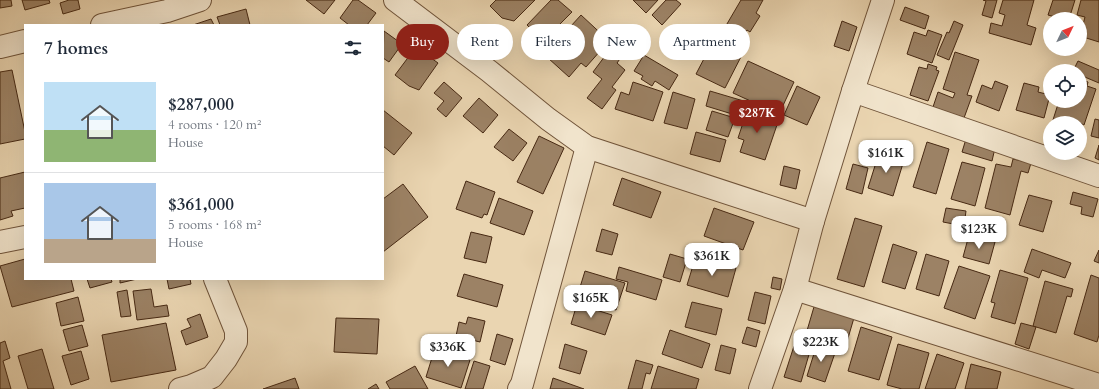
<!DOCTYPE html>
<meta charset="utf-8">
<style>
body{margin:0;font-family:Cardo,serif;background:#f6f6f7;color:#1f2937;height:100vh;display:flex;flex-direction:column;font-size:15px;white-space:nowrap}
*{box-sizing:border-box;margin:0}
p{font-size:13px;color:#747a83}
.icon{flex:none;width:22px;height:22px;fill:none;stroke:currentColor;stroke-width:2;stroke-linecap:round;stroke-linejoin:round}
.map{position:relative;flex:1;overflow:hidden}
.details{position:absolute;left:24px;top:24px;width:360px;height:256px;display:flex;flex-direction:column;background:#fff;border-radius:0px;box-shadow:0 4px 16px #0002}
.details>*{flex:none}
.hud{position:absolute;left:396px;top:24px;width:380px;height:36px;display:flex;gap:8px}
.needle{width:26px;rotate:47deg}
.buttons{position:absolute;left:1043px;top:12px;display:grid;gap:8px}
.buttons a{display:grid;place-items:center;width:44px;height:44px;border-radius:50%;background:#fff;box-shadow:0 4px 16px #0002;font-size:20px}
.price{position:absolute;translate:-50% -34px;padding:0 9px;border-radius:8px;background:#fff;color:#222;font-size:13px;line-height:26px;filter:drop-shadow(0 1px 2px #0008)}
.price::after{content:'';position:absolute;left:50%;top:24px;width:12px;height:9px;margin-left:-6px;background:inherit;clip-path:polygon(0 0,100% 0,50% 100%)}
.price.current{background:#8f2418;color:#fff}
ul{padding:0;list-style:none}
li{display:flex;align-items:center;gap:12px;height:100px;padding:0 20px}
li+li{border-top:1px solid #e0e1e3}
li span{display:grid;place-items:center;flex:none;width:112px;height:80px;border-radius:0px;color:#555}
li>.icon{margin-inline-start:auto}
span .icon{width:48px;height:48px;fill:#fffc;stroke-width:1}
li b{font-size:17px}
h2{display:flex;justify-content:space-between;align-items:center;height:48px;padding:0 20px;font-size:17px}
.tag{padding:0 14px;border-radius:18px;background:#fff;box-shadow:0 4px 16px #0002;font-size:14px;line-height:36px}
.tag.current{background:#8f2418;color:#fff}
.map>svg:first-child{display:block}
.building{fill:#9c8265;stroke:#472913}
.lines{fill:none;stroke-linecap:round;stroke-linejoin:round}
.minor-casing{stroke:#70543a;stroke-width:24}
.minor{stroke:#f1e4cc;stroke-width:22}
</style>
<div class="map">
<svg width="1099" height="389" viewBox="0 0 1099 389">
<rect width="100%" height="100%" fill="#ead5b1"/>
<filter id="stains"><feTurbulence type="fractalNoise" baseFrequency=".005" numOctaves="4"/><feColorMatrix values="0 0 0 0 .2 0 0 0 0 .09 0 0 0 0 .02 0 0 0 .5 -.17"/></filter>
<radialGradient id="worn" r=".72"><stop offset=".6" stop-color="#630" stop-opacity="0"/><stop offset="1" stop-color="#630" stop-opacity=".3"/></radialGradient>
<g class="building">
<polygon points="0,0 11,0 12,6 0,8"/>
<polygon points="22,0 49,0 50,3 25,10"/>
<polygon points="69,0 78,0 80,9 63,14 60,3"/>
<polygon points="306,0 335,0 324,14"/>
<polygon points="353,0 358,0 376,13 367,25 349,25 340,18"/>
<polygon points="496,0 535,0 514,21 502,18 490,6"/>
<polygon points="551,0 558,0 572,12 550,34 539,37 527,25"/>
<polygon points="633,0 658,0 646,13"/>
<polygon points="666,0 676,0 681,4 662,25 652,15"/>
<polygon points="741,0 763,0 756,13 760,16 750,32 747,30 741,39 724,29"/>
<polygon points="983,0 997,0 992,18 982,15 986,1"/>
<polygon points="1003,0 1034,0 1027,25 1036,28 1031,45 989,33 991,23 1002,26 1005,15 999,13"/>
<polygon points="1053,0 1075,0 1069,19 1062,19 1048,15"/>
<polygon points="1081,0 1099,0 1099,42 1080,36 1085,17 1077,15"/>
<polygon points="905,7 929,16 925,29 900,20"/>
<polygon points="246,9 250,25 220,25 217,17"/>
<polygon points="581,15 609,41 586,67 581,63 569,77 548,58 564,42 560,38"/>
<polygon points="211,19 214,25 193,25"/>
<polygon points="842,21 857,27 849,51 834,46"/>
<polygon points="954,21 963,25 949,60 937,55 947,32 949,33"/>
<polygon points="928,30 942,35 932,63 907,54 914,32 926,36"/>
<polygon points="384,31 402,44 389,62 383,58"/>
<polygon points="718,32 746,47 725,88 696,74"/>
<polygon points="416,47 438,63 419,90 409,86 395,75"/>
<polygon points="611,48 622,56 617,63 625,70 612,87 616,90 602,109 587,98 602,79 593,72"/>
<polygon points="955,52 979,60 967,95 972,96 964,118 933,107 938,92 953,98 955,93 943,89"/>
<polygon points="644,55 678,75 669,90 655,81 652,86 641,79 643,76 634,71"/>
<polygon points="748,61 794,82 779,114 733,93"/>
<polygon points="1078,61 1099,70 1099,83 1080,75 1080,71 1073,71"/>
<polygon points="928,64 937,67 936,70 939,71 928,101 910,95 919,67 927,69"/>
<polygon points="12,70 25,132 25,139 0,144 0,72"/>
<polygon points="1080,79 1088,82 1087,86 1096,89 1084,125 1080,123 1052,123 1059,101 1080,101"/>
<polygon points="995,81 1008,86 999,111 976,102 982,85 992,89"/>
<polygon points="444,82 462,98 446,117 437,109 444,101 434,93"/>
<polygon points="633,82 663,92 653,121 615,109 621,92 629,95"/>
<polygon points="1024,83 1039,87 1038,92 1050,95 1044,118 1016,110"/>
<polygon points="797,86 820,97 807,125 784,115"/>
<polygon points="710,91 747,102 742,117 706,106"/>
<polygon points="673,92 695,99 687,129 664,123"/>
<polygon points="479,98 498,115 483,133 463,116"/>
<polygon points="748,108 779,119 765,160 740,152 744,140 738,138"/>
<polygon points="383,110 412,133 394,155 383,146"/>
<polygon points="712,111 735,118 728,137 706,130"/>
<polygon points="1095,119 1099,120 1099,138 1091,136"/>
<polygon points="509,129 527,143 513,161 494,147"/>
<polygon points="696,132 726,140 720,162 690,154"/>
<polygon points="539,136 564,148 543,194 517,182"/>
<polygon points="966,139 995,148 992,161 962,152"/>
<polygon points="927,142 949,149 936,194 913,187"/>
<polygon points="1099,145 1099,160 1095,158"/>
<polygon points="879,153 904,160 893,196 868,188"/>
<polygon points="1013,159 1031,163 1028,173 1021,171 1010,215 985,208 996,164 1011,167"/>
<polygon points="962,162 985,168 975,206 951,199"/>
<polygon points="853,164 868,168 862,194 846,189"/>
<polygon points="784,166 800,170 796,189 780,185"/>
<polygon points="25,172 25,208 11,211 13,216 0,220 0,178"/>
<polygon points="622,178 661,192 651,218 613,205"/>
<polygon points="466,181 495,192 487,215 484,214 482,218 456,209"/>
<polygon points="403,184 428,217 383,252 383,199"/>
<polygon points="1073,192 1098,199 1093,217 1081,214 1082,207 1070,204"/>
<polygon points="1029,195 1052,201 1043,232 1019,225"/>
<polygon points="499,198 533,211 524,235 490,223"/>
<polygon points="714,208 754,222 743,250 704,236"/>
<polygon points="946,208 966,211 964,226 943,222"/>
<polygon points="855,218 882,226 864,287 837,279"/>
<polygon points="602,229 618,234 612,255 596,251"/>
<polygon points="471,232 492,237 486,263 464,258"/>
<polygon points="969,235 995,242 989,264 963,257"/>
<polygon points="893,244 917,252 905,289 882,282"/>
<polygon points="1032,249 1071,263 1065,278 1042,270 1039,278 1024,272"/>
<polygon points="1099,250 1099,263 1094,261"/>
<polygon points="670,254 687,259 680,282 663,277"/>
<polygon points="926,254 949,261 939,296 916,289"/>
<polygon points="696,256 736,268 728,297 687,285"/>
<polygon points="25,259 25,279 71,279 74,291 12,307 0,266"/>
<polygon points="959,266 990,276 975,319 944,308"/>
<polygon points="619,267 662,280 656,300 626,291 628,282 616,279"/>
<polygon points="1000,270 1028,278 1015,324 991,317 995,303 991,302"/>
<polygon points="585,271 625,283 616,310 577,297"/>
<polygon points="464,274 503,285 497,307 457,296"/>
<polygon points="1091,275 1099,278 1099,335 1097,342 1074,334"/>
<polygon points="773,277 782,279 780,290 771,288"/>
<polygon points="87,279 111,279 112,282 90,288"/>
<polygon points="120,279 137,279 120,283"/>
<polygon points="167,279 190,279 191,284 169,289"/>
<polygon points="1045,281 1073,289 1071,297 1067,296 1056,333 1033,326"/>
<polygon points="151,289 154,307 167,305 169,316 137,320 133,291"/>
<polygon points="127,290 131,316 121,317 117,292"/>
<polygon points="755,292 771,296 765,324 748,320"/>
<polygon points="78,297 84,321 61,326 56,303"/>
<polygon points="816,300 856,311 846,345 832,341 834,334 823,331 821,338 806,334"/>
<polygon points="692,302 722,309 716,335 685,327"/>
<polygon points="577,304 612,315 605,335 571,324"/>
<polygon points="200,314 208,337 186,345 181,331 191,327 187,319"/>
<polygon points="468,317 485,321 480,342 456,336 459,322 466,324"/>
<polygon points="336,318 379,319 377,354 334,352"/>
<polygon points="166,323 176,370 111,382 102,335"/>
<polygon points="1021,323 1036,327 1029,349 1015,344"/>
<polygon points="82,325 88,346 69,351 63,330"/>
<polygon points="747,327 760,331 756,347 742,343"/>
<polygon points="861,327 892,337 879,380 848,371"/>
<polygon points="670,330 710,344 702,368 662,354"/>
<polygon points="497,334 513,339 505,365 490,360"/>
<polygon points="5,341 10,358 3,361 11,389 0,389 0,343"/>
<polygon points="565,344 587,351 580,374 559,368"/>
<polygon points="817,344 836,350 825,382 807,376"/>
<polygon points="898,344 929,353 919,389 902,389 887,385"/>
<polygon points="721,345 736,349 730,374 715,370"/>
<polygon points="794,346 810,351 801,382 784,377"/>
<polygon points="435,348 470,360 461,388 426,377"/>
<polygon points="42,349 54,389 28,389 18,356"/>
<polygon points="81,351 89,379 71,385 62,356"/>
<polygon points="937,354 964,363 955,389 925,389"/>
<polygon points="636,360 653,365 650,374 646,373 642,389 628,389"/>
<polygon points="474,361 490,366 483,389 465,389"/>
<polygon points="971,364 1001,372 997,389 965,389"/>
<polygon points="415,366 428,389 390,389 386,382"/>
<polygon points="658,366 699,379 696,389 651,389"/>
<polygon points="295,378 299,389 263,389"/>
<polygon points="553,378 584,389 550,389"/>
<polygon points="376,384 379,389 368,389"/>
</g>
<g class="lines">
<g class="minor-casing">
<g id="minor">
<polyline points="395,0 489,71 548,119 587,147 813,221"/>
<polyline points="102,25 167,11 200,0"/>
<polyline points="0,47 25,41"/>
<polyline points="853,91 1099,176"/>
<polyline points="0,242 25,237"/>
<polyline points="795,289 1099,385"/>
<polyline points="180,389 191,386 212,377 226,359 236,342 236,331 215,279"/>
<polyline points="519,389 522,384 587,147"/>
<polyline points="760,389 795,289 813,221 853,91 883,0"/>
</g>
</g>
<use href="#minor" class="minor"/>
</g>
<rect width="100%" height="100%" filter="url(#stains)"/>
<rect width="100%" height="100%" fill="url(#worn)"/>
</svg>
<div class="buttons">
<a><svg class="needle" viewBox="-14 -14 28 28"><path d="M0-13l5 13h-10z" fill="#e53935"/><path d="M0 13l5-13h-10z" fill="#747a83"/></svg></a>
<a><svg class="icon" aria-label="locate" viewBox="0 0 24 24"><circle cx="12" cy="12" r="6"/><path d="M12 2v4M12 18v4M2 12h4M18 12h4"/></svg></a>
<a><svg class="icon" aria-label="layers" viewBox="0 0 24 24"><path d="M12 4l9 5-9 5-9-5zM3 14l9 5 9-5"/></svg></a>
</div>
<b class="price current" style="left:757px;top:134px">$287K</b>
<b class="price" style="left:886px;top:174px">$161K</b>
<b class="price" style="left:979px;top:250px">$123K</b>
<b class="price" style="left:712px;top:277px">$361K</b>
<b class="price" style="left:591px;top:319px">$165K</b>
<b class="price" style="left:821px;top:363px">$223K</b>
<b class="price" style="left:448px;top:368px">$336K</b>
<div class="hud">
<a class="tag current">Buy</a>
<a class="tag">Rent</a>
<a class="tag">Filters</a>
<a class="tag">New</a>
<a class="tag">Apartment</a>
</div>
<section class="details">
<h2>7 homes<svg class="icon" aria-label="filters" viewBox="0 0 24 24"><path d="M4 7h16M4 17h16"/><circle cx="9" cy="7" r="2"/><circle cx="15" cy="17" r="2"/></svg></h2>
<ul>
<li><span style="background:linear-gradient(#bfe0f5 60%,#8fb573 0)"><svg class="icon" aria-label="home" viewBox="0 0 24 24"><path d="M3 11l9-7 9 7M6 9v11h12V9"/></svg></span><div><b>$287,000</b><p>4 rooms · 120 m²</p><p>House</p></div></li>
<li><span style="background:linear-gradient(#a9c7e8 70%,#b9a48a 0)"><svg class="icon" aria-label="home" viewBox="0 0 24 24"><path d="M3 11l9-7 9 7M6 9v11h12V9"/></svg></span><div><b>$361,000</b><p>5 rooms · 168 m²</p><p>House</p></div></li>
</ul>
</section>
</div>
